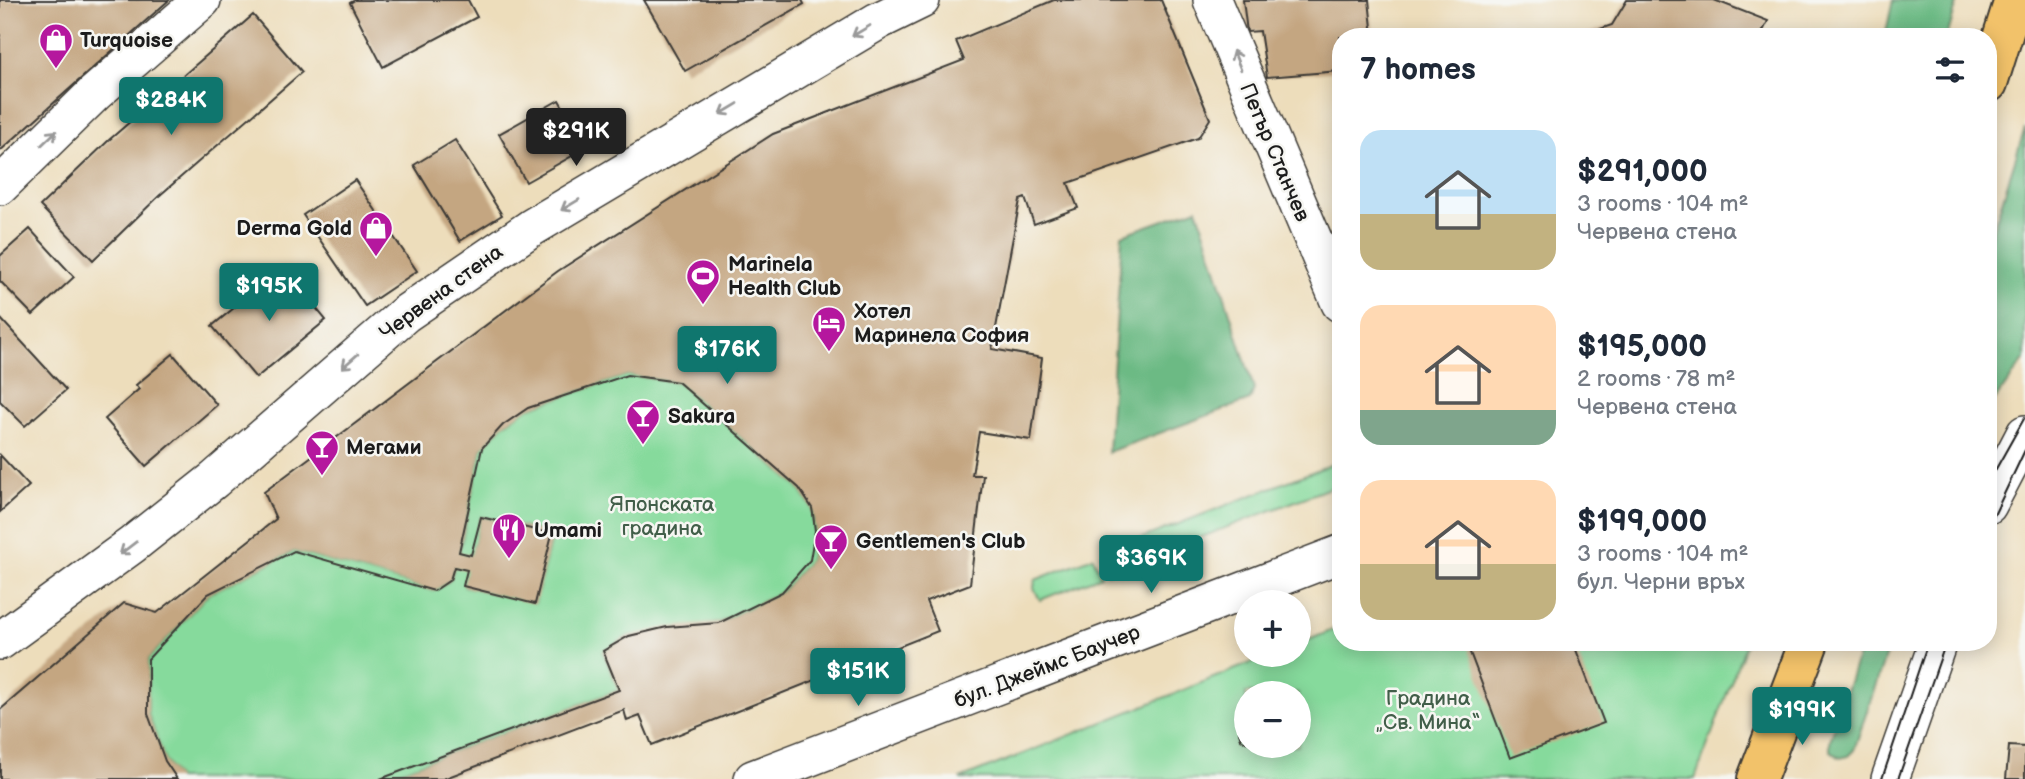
<!DOCTYPE html>
<meta charset="utf-8">
<style>
body{margin:0;font-family:"Balsamiq Sans",sans-serif;background:#f2f2f3;color:#1f2937;height:100vh;display:flex;flex-direction:column;font-size:26px;white-space:nowrap}
*{box-sizing:border-box;margin:0}
p{font-size:23px;color:#747a83}
.icon{flex:none;width:38px;height:38px;fill:none;stroke:currentColor;stroke-width:2;stroke-linecap:round;stroke-linejoin:round}
.map{position:relative;flex:1;overflow:hidden}
.details{position:absolute;left:1332px;top:28px;width:665px;height:623px;display:flex;flex-direction:column;background:#fff;border-radius:28px;box-shadow:0 4px 18px #0003}
.details>*{flex:none}
.buttons{position:absolute;left:1234px;top:590px;display:grid;gap:14px}
.buttons a{display:grid;place-items:center;width:77px;height:77px;border-radius:50%;background:#fff;box-shadow:0 4px 18px #0003;font-size:35px}
.price{position:absolute;translate:-50% -60px;padding:0 16px;border-radius:7px;background:#0f766e;color:#fff;font-size:23px;line-height:46px;filter:drop-shadow(0 2px 4px #0008)}
.price::after{content:'';position:absolute;left:50%;top:42px;width:21px;height:16px;margin-left:-10px;background:inherit;clip-path:polygon(0 0,100% 0,50% 100%)}
.price.on{background:#222;color:#fff}
ul{padding:0;list-style:none}
li{display:flex;align-items:center;gap:21px;height:175px;padding:0 28px}
li span{display:grid;place-items:center;flex:none;width:196px;height:140px;border-radius:21px;color:#555}
li>.icon{margin-inline-start:auto}
span .icon{width:84px;height:84px;fill:#fffc;stroke-width:1}
li b{font-size:30px}
h2{display:flex;justify-content:space-between;align-items:center;height:84px;padding:0 28px;font-size:30px}
.map>svg:first-child{display:block}
.green{fill:#86da9c;stroke:#517b5c;stroke-width:2;fill-rule:evenodd}
.forest{fill:#6cba84;stroke:#446b50;stroke-width:2}
.building{fill:#c4a681}
.lines{fill:none;stroke-linecap:round;stroke-linejoin:round}
.minor-casing{stroke:#3b3934;stroke-width:40}
.major-casing{stroke:#3b3934;stroke-width:42}
.minor{stroke:#fff;stroke-width:37}
.major{stroke:#f2c26a;stroke-width:38}
.tram{stroke:#1c1c1c;stroke-width:2}
.oneway{stroke:#999}
.labels{text-anchor:middle;stroke-width:5;stroke-linejoin:round;paint-order:stroke}
.poi-label{font-size:21px;font-weight:bold;fill:#1c1c1c;stroke:#f6f6f2;text-anchor:start}
.street-label{font-size:21px;fill:#1c1c1c;stroke:#f6f6f2}
.park-label{font-size:21px;fill:#415e49;stroke:#f6f6f2}
</style>
<div class="map">
<svg width="2025" height="779" viewBox="0 0 2025 779">
<rect width="100%" height="100%" fill="#f6f6f2"/>
<filter id="ink" filterUnits="userSpaceOnUse"><feTurbulence type="fractalNoise" baseFrequency=".0143" numOctaves="2"/><feDisplacementMap in="SourceGraphic" scale="14" xChannelSelector="R" yChannelSelector="G"/><feConvolveMatrix kernelMatrix="1 2 1 2 8 2 1 2 1" color-interpolation-filters="sRGB"/></filter>
<filter id="wash" filterUnits="userSpaceOnUse"><feTurbulence type="fractalNoise" baseFrequency=".00686" numOctaves="4" result="noise"/><feDisplacementMap in="SourceGraphic" scale="28" xChannelSelector="R" yChannelSelector="G"/><feGaussianBlur stdDeviation="1.57" result="paint"/><feColorMatrix in="noise" values="0 0 0 0 0 0 0 0 0 0 0 0 0 0 0 0 0 1.4 0 .05"/><feComposite in="paint" operator="in"/></filter>
<g filter="url(#wash)">
<rect width="100%" height="100%" fill="#edddbb"/>
<g class="green">
<path d="M627 375 678 382 799 488 812 508 815 531 810 560 782 592 719 623 629 636 603 652 619 690 379 779H177L165 761 148 714V659L208 594 294 551 434 591 450 580 461 544 482 448 503 425 528 408ZM481 517 552 534 535 603 464 586Z"/>
<polygon points="1340,461 1340,484 1108,573 1101,554"/>
<polygon points="1093,557 1101,576 1040,600 1034,588 1035,580"/>
<path d="M1340 627V642H1746L1695 779H960L1271 655 1298 654 1299 644ZM1246 693H1298V746H1246Z"/>
</g>
<g class="forest">
<polygon points="1893,0 1958,0 1947,37 1885,37"/>
<polygon points="2025,128 2025,359 1988,410 1988,246"/>
<polygon points="1197,208 1254,389 1250,400 1108,452 1122,235"/>
<polygon points="1862,642 1890,642 1854,750 1848,756 1840,758 1830,750 1830,741"/>
</g>
<g id="blocks">
<g class="building">
<polygon points="0,0 169,0 0,151"/>
<polygon points="355,0 468,0 477,17 383,67 350,3"/>
<polygon points="644,0 802,0 804,4 685,71"/>
<polygon points="1054,0 1161,0 1210,119 1198,138 1068,183 1078,208 1034,224 1025,198 1020,200 992,349 1042,358 1031,440 979,432 972,475 983,475 970,584 926,601 938,631 652,745 640,716 627,721 624,710 443,779 380,779 619,690 603,651 629,636 667,627 719,623 782,592 810,560 815,531 813,514 812,508 799,488 678,382 627,375 528,408 503,425 482,448 459,552 471,555 481,517 552,534 535,604 463,586 467,570 454,567 450,580 434,591 294,551 208,594 148,659 148,714 165,761 177,779 0,779 0,710 124,603 157,613 276,519 264,492 558,271 773,134 964,60 956,41"/>
<polygon points="1243,0 1369,0 1373,37 1340,37 1340,71 1267,77 1260,31 1247,32"/>
<polygon points="1627,0 1714,0 1768,21 1760,37 1577,37 1612,25"/>
<polygon points="253,15 302,72 159,196 93,260 40,206 109,140"/>
<polygon points="559,100 586,148 526,182 499,134"/>
<polygon points="455,140 502,215 460,241 414,165"/>
<polygon points="355,180 417,271 365,306 303,215"/>
<polygon points="30,229 74,277 33,315 0,281 0,256"/>
<polygon points="283,268 326,320 256,378 212,326"/>
<polygon points="0,318 66,390 25,426 0,401"/>
<polygon points="173,354 217,405 146,466 105,419 139,389 136,385"/>
<polygon points="0,455 29,486 0,512"/>
<polygon points="1466,642 1573,642 1604,723 1510,758"/>
<polygon points="1246,722 1246,742 1241,739 1239,732 1240,728"/>
<polygon points="2009,746 2025,747 2025,779 2006,779"/>
</g>
</g>
</g>
<g filter="url(#ink)">
<use href="#blocks" fill-opacity="0" stroke="#3b3934" stroke-width="2"/>
<g class="lines">
<g class="minor-casing">
<g id="minor">
<polyline points="1212,0 1340,303"/>
<polyline points="0,186 95,93 202,0"/>
<polyline points="1988,505 2025,434"/>
<polyline points="0,641 132,545 214,480 405,314 531,228 878,21 921,0"/>
<polyline points="753,779 1340,554"/>
<polyline points="1890,779 1938,642"/>
</g>
</g>
<g class="major-casing">
<g id="major">
<polyline points="1988,83 2014,0"/>
<polyline points="1757,779 1809,642"/>
</g>
</g>
<use href="#minor" class="minor"/>
<use href="#major" class="major"/>
<g class="tram">
<polyline points="1988,483 2025,417"/>
<polyline points="1988,528 2025,450"/>
<polyline points="1882,779 1928,642"/>
<polyline points="1898,779 1946,642"/>
</g>
</g>
<defs><path id="oneway-shaft" d="M-6 0H5M1.5-3L5.5 0L1.5 3" fill="none" stroke-width="1.6" stroke-linecap="round" stroke-linejoin="round" transform="scale(1.75)"/></defs>
<g class="oneway">
<use href="#oneway-shaft" transform="translate(861 31) rotate(149)"/>
<use href="#oneway-shaft" transform="translate(1237 60) rotate(-112)"/>
<use href="#oneway-shaft" transform="translate(729 109) rotate(149)"/>
<use href="#oneway-shaft" transform="translate(49 138) rotate(-44)"/>
<use href="#oneway-shaft" transform="translate(570 205) rotate(149)"/>
<use href="#oneway-shaft" transform="translate(350 361) rotate(139)"/>
<use href="#oneway-shaft" transform="translate(128 548) rotate(143)"/>
</g>
</g>
<defs>
<g id="shop-pin" transform="scale(1.75)"><path d="M0 17L-7.5 6A9.5 9.5 0 1 1 7.5 6Z" fill="#b5179e" stroke="#f6f6f2"/><path d="M-5-2.5h2.3a2.7 3.5 0 0 1 5.4 0H5L5.5 6h-11ZM-1.5-2.5h3a1.5 2.3 0 0 0-3 0Z" fill="#fff"/></g>
<g id="stadium-pin" transform="scale(1.75)"><path d="M0 17L-7.5 6A9.5 9.5 0 1 1 7.5 6Z" fill="#b5179e" stroke="#f6f6f2"/><path d="M0-5a6.5 5 0 1 0 0 10a6.5 5 0 1 0 0-10ZM-3.5-1.8h7v3.6h-7Z" fill="#fff"/></g>
<g id="hotel-pin" transform="scale(1.75)"><path d="M0 17L-7.5 6A9.5 9.5 0 1 1 7.5 6Z" fill="#b5179e" stroke="#f6f6f2"/><path d="M-6-4.5h1.5V1H6V5H4.5V3h-9V5H-6ZM-4 0a1.8 1.8 0 1 1 3.6 0ZM.5 0V-2.5h3Q6-2.5 6 0Z" fill="#fff"/></g>
<g id="bar-pin" transform="scale(1.75)"><path d="M0 17L-7.5 6A9.5 9.5 0 1 1 7.5 6Z" fill="#b5179e" stroke="#f6f6f2"/><path d="M-6-5H6L.8 .8V4.5H3.5V6h-7V4.5H-.8V.8Z" fill="#fff"/></g>
<g id="restaurant-pin" transform="scale(1.75)"><path d="M0 17L-7.5 6A9.5 9.5 0 1 1 7.5 6Z" fill="#b5179e" stroke="#f6f6f2"/><path d="M-5-6h1v4h1v-4h1v4h1v-4h1v5L-1.5 .5V6h-2V.5L-5-1ZM5-6V6H3V1.5H1.5Q1.5-4 5-6Z" fill="#fff"/></g>
</defs>
<g fill-rule="evenodd">
<use href="#shop-pin" x="56" y="40"/>
<use href="#shop-pin" x="376" y="228"/>
<use href="#stadium-pin" x="703" y="276"/>
<use href="#hotel-pin" x="829" y="323"/>
<use href="#bar-pin" x="643" y="416"/>
<use href="#bar-pin" x="322" y="447"/>
<use href="#restaurant-pin" x="509" y="530"/>
<use href="#bar-pin" x="831" y="541"/>
</g>
<g class="labels">
<g class="poi-label">
<text x="80" y="47">Turquoise</text>
<text x="352" y="235" text-anchor="end">Derma Gold</text>
<text x="728" y="271">Marinela<tspan x="728" dy="24">Health Club</tspan></text>
<text x="854" y="318">Хотел<tspan x="854" dy="24">Маринела София</tspan></text>
<text x="668" y="423">Sakura</text>
<text x="346" y="454">Мегами</text>
<text x="534" y="537">Umami</text>
<text x="856" y="548">Gentlemen's Club</text>
</g>
<g class="street-label">
<text transform="translate(1275 152) rotate(67)" y="7">Петър Станчев</text>
<text transform="translate(441 292) rotate(-36)" y="7">Червена стена</text>
<text transform="translate(1047 666) rotate(-21)" y="7">бул. Джеймс Баучер</text>
</g>
<g class="park-label">
<text x="662" y="511">Японската<tspan x="662" dy="24">градина</tspan></text>
<text x="1428" y="705">Градина<tspan x="1428" dy="24">„Св. Мина“</tspan></text>
</g>
</g>
</svg>
<div class="buttons">
<a>+</a>
<a>−</a>
</div>
<b class="price" style="left:171px;top:137px">$284K</b>
<b class="price on" style="left:576px;top:168px">$291K</b>
<b class="price" style="left:269px;top:323px">$195K</b>
<b class="price" style="left:727px;top:386px">$176K</b>
<b class="price" style="left:1151px;top:595px">$369K</b>
<b class="price" style="left:858px;top:708px">$151K</b>
<b class="price" style="left:1802px;top:747px">$199K</b>
<section class="details">
<h2>7 homes<svg class="icon" aria-label="filters" viewBox="0 0 24 24"><path d="M4 7h16M4 17h16"/><circle cx="9" cy="7" r="2"/><circle cx="15" cy="17" r="2"/></svg></h2>
<ul>
<li><span style="background:linear-gradient(#bfe0f5 60%,#c2b280 0)"><svg class="icon" aria-label="home" viewBox="0 0 24 24"><path d="M3 11l9-7 9 7M6 9v11h12V9"/></svg></span><div><b>$291,000</b><p>3 rooms · 104 m²</p><p>Червена стена</p></div></li>
<li><span style="background:linear-gradient(#ffd9b3 75%,#7fa58c 0)"><svg class="icon" aria-label="home" viewBox="0 0 24 24"><path d="M3 11l9-7 9 7M6 9v11h12V9"/></svg></span><div><b>$195,000</b><p>2 rooms · 78 m²</p><p>Червена стена</p></div></li>
<li><span style="background:linear-gradient(#ffd9b3 60%,#c2b280 0)"><svg class="icon" aria-label="home" viewBox="0 0 24 24"><path d="M3 11l9-7 9 7M6 9v11h12V9"/></svg></span><div><b>$199,000</b><p>3 rooms · 104 m²</p><p>бул. Черни връх</p></div></li>
</ul>
</section>
</div>
